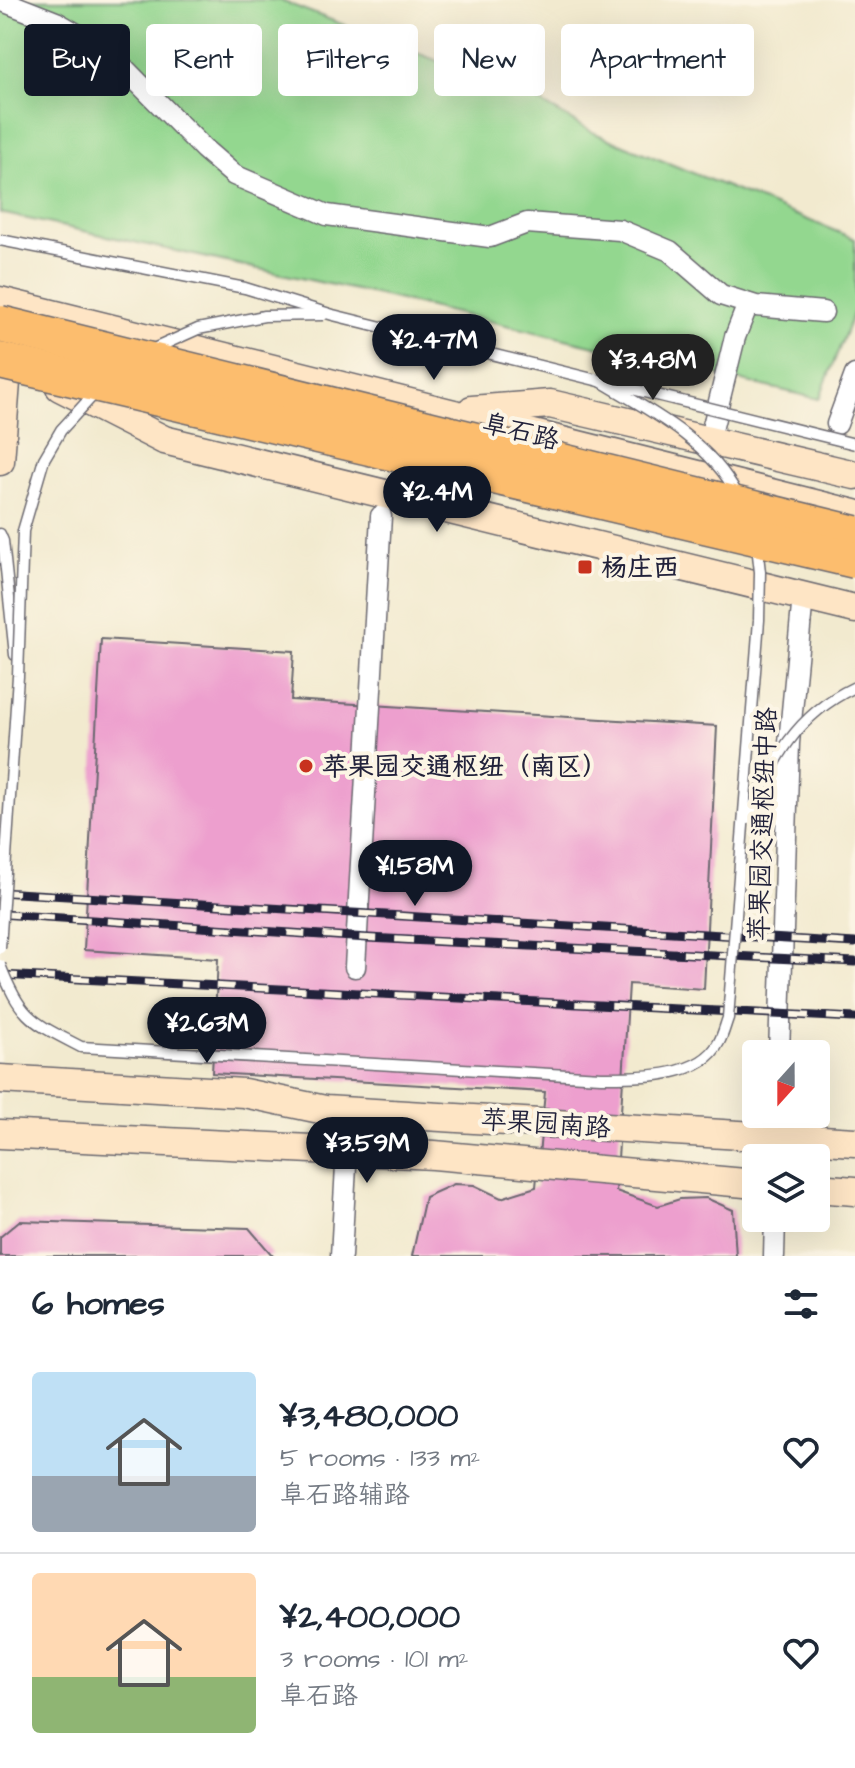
<!DOCTYPE html>
<meta charset="utf-8">
<style>
body{margin:0;font-family:"Architects Daughter","LXGW WenKai TC",sans-serif;background:#f2f2f3;color:#1f2937;height:100vh;display:flex;flex-direction:column;font-size:30px;white-space:nowrap}
*{box-sizing:border-box;margin:0}
p{font-size:26px;color:#747a83}
.icon{flex:none;width:44px;height:44px;fill:none;stroke:currentColor;stroke-width:2;stroke-linecap:round;stroke-linejoin:round}
.map{position:relative;height:1256px;overflow:hidden}
.side{display:flex;flex-direction:column;background:#fff;flex:1}
.side>*{flex:none}
.banner{position:absolute;left:24px;top:24px;width:808px;height:72px;display:flex;gap:16px}
.needle{width:52px;rotate:201deg}
.controls{position:absolute;left:742px;top:1040px;display:grid;gap:16px}
.controls a{display:grid;place-items:center;width:88px;height:88px;border-radius:8px;background:#fff;box-shadow:0 8px 32px #0002;font-size:40px}
.price{position:absolute;translate:-50% -68px;padding:0 18px;border-radius:28px;background:#111827;color:#fff;font-size:26px;line-height:52px;filter:drop-shadow(0 2px 4px #0008)}
.price::after{content:'';position:absolute;left:50%;top:48px;width:24px;height:18px;margin-left:-12px;background:inherit;clip-path:polygon(0 0,100% 0,50% 100%)}
.price.selected{background:#222;color:#fff}
ul{padding:0;list-style:none}
li{display:flex;align-items:center;gap:24px;height:200px;padding:0 32px}
li+li{border-top:2px solid #e0e1e3}
li span{display:grid;place-items:center;flex:none;width:224px;height:160px;border-radius:8px;color:#555}
li>.icon{margin-inline-start:auto}
span .icon{width:96px;height:96px;fill:#fffc;stroke-width:1}
li b{font-size:34px}
h2{display:flex;justify-content:space-between;align-items:center;height:96px;padding:0 32px;font-size:34px}
.pill{padding:0 28px;border-radius:8px;background:#fff;box-shadow:0 8px 32px #0002;font-size:28px;line-height:72px}
.pill.selected{background:#111827;color:#fff}
.map>svg:first-child{display:block}
.green{fill:#93d78f;stroke:#5a7c65;stroke-width:2}
.building{fill:#ed9fce}
.lines{fill:none;stroke-linecap:round;stroke-linejoin:round}
.lane-casing{stroke:#6b686f;stroke-width:13}
.street-casing{stroke:#6b686f;stroke-width:23}
.secondary-casing{stroke:#6b686f;stroke-width:31}
.lane{stroke:#fff;stroke-width:10}
.street{stroke:#fff;stroke-width:20}
.secondary{stroke:#fee5c5;stroke-width:28}
.rail-casing{stroke:#22223b;stroke-width:9}
.rail{stroke:#fcf5e5;stroke-width:6;stroke-dasharray:18;stroke-linecap:butt}
.lane-bridge-casing{stroke:#6b686f;stroke-width:13;stroke-linecap:butt}
.highway-bridge-casing{stroke:#6b686f;stroke-width:39;stroke-linecap:butt}
.lane-bridge{stroke:#fff;stroke-width:10}
.highway-bridge{stroke:#fcbd6e;stroke-width:36}
.poi-dot{fill:#c8321e;stroke:#fcf5e5;stroke-width:3}
.labels{text-anchor:middle;stroke-width:8;stroke-linejoin:round;paint-order:stroke}
.street-label{font-size:26px;fill:#22223b;stroke:#fcf5e5}
.poi-label{font-size:26px;font-weight:bold;fill:#22223b;stroke:#fcf5e5;text-anchor:start}
</style>
<div class="map">
<svg width="855" height="1256" viewBox="0 0 855 1256">
<rect width="100%" height="100%" fill="#fcf5e5"/>
<filter id="ink" filterUnits="userSpaceOnUse"><feTurbulence type="fractalNoise" baseFrequency=".0125" numOctaves="2"/><feDisplacementMap in="SourceGraphic" scale="16" xChannelSelector="R" yChannelSelector="G"/><feConvolveMatrix kernelMatrix="1 2 1 2 8 2 1 2 1" color-interpolation-filters="sRGB"/></filter>
<filter id="wash" filterUnits="userSpaceOnUse"><feTurbulence type="fractalNoise" baseFrequency=".006" numOctaves="4" result="noise"/><feDisplacementMap in="SourceGraphic" scale="32" xChannelSelector="R" yChannelSelector="G"/><feGaussianBlur stdDeviation="1.8" result="paint"/><feColorMatrix in="noise" values="0 0 0 0 0 0 0 0 0 0 0 0 0 0 0 0 0 1.4 0 .05"/><feComposite in="paint" operator="in"/></filter>
<g filter="url(#wash)">
<rect width="100%" height="100%" fill="#f2eacf"/>
<polygon class="green" points="0,0 279,0 529,96 592,132 855,239 855,309 819,399 379,295 0,213"/>
<g id="blocks">
<g class="building">
<polygon points="101,639 294,651 291,700 717,726 704,989 629,984 616,1191 658,1206 680,1199 706,1198 733,1210 736,1256 412,1256 425,1197 454,1184 474,1185 501,1198 536,1187 545,1092 212,1073 218,959 84,950"/>
<polygon points="19,1221 249,1228 273,1256 0,1256 0,1237"/>
</g>
</g>
</g>
<g filter="url(#ink)">
<use href="#blocks" fill-opacity="0" stroke="#6b686f" stroke-width="2"/>
<g class="lines">
<g class="lane-casing">
<polyline id="lane" points="0,534 3,541 15,655"/>
</g>
<g class="street-casing">
<g id="street">
<polyline points="0,0 56,22 99,47 120,64 204,149 234,175 327,215 490,237 527,223 620,230 670,251 721,295 756,306 823,312"/>
<polyline points="837,424 855,375"/>
<polyline points="709,442 735,337 748,304"/>
<polyline points="355,967 381,516"/>
<polyline points="779,1054 789,743 803,596"/>
<polyline points="776,1158 777,1114"/>
<polyline points="341,1256 349,1112"/>
<polyline points="774,1256 775,1218"/>
</g>
</g>
<g class="secondary-casing">
<g id="secondary">
<polyline points="0,301 855,514"/>
<polyline points="60,387 164,440 855,609"/>
<polyline points="472,410 550,404 855,475"/>
<polyline points="0,461 7,369"/>
<polyline points="0,1079 244,1093 325,1110 855,1142"/>
<polyline points="0,1134 434,1155 756,1184"/>
<polyline points="816,1188 855,1191"/>
</g>
</g>
<use href="#lane" class="lane"/>
<use href="#street" class="street"/>
<use href="#secondary" class="secondary"/>
<g class="rail-casing">
<g id="rail">
<polyline points="0,892 855,943"/>
<polyline points="0,914 368,938 855,962"/>
<polyline points="0,975 855,1018"/>
</g>
</g>
<use href="#rail" class="rail"/>
<g class="lane-bridge-casing">
<g id="lane-bridge">
<polyline points="0,240 245,288 333,315 855,444"/>
<polyline points="149,351 198,329 264,316 323,315"/>
<path d="M595 378C647 409 708 439 737 494"/>
<path d="M748 819C774 760 794 716 855 687"/>
<polyline points="0,948 18,676 23,531 44,459 61,430 96,392"/>
<path d="M0 965C21 1019 31 1021 81 1047L601 1077C636 1077 701 1079 719 1042 723 1035 725 1026 728 1018L759 620 760 572 757 546"/>
</g>
</g>
<g class="highway-bridge-casing">
<g id="highway-bridge">
<polyline points="0,324 855,534"/>
<polyline points="0,361 855,560"/>
</g>
</g>
<use href="#lane-bridge" class="lane-bridge"/>
<use href="#highway-bridge" class="highway-bridge"/>
</g>
</g>
<g class="poi-dot">
<rect x="577" y="559" width="16" height="16" rx="4"/>
<circle cx="306" cy="766" r="8"/>
</g>
<g class="labels">
<g class="street-label">
<text transform="translate(521 431) rotate(14)" y="9">阜石路</text>
<text transform="translate(762 824) rotate(-88)" y="9">苹果园交通枢纽中路</text>
<text transform="translate(546 1123) rotate(4)" y="9">苹果园南路</text>
</g>
<g class="poi-label">
<text x="601" y="576">杨庄西</text>
<text x="322" y="775">苹果园交通枢纽（南区）</text>
</g>
</g>
</svg>
<div class="controls">
<a><svg class="needle" viewBox="-14 -14 28 28"><path d="M0-13l5 13h-10z" fill="#e53935"/><path d="M0 13l5-13h-10z" fill="#747a83"/></svg></a>
<a><svg class="icon" aria-label="layers" viewBox="0 0 24 24"><path d="M12 4l9 5-9 5-9-5zM3 14l9 5 9-5"/></svg></a>
</div>
<b class="price" style="left:434px;top:382px">¥2.47M</b>
<b class="price selected" style="left:653px;top:402px">¥3.48M</b>
<b class="price" style="left:437px;top:534px">¥2.4M</b>
<b class="price" style="left:415px;top:908px">¥1.58M</b>
<b class="price" style="left:207px;top:1065px">¥2.63M</b>
<b class="price" style="left:367px;top:1185px">¥3.59M</b>
<div class="banner">
<a class="pill selected">Buy</a>
<a class="pill">Rent</a>
<a class="pill">Filters</a>
<a class="pill">New</a>
<a class="pill">Apartment</a>
</div>
</div>
<section class="side">
<h2>6 homes<svg class="icon" aria-label="filters" viewBox="0 0 24 24"><path d="M4 7h16M4 17h16"/><circle cx="9" cy="7" r="2"/><circle cx="15" cy="17" r="2"/></svg></h2>
<ul>
<li><span style="background:linear-gradient(#bfe0f5 65%,#9aa5b1 0)"><svg class="icon" aria-label="home" viewBox="0 0 24 24"><path d="M3 11l9-7 9 7M6 9v11h12V9"/></svg></span><div><b>¥3,480,000</b><p>5 rooms · 133 m²</p><p>阜石路辅路</p></div><svg class="icon" aria-label="heart" viewBox="0 0 24 24"><path d="M12 20l-8-8c-3-5 5-10 8-4 3-6 11-1 8 4z"/></svg></li>
<li><span style="background:linear-gradient(#ffd9b3 65%,#8fb573 0)"><svg class="icon" aria-label="home" viewBox="0 0 24 24"><path d="M3 11l9-7 9 7M6 9v11h12V9"/></svg></span><div><b>¥2,400,000</b><p>3 rooms · 101 m²</p><p>阜石路</p></div><svg class="icon" aria-label="heart" viewBox="0 0 24 24"><path d="M12 20l-8-8c-3-5 5-10 8-4 3-6 11-1 8 4z"/></svg></li>
</ul>
</section>
